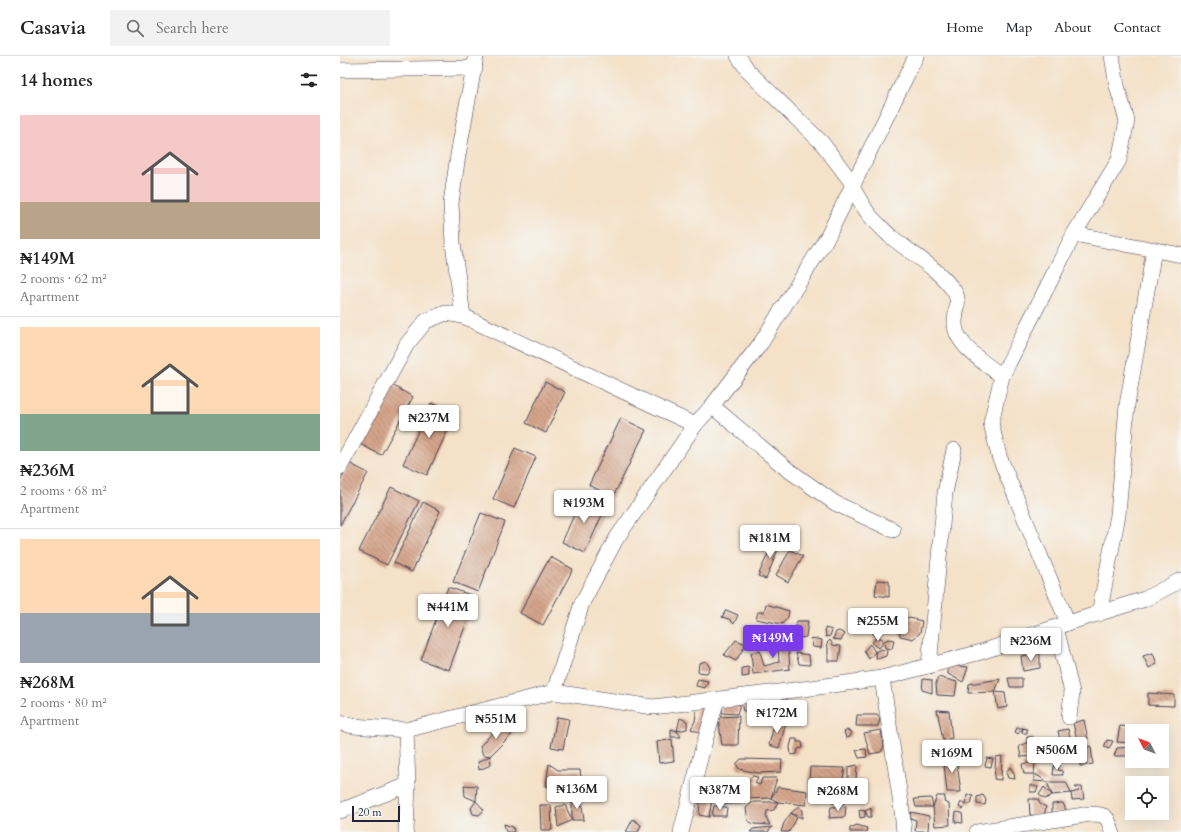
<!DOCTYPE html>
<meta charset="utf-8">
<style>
body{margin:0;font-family:Cardo,serif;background:#f2f2f2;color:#202124;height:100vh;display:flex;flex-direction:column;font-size:15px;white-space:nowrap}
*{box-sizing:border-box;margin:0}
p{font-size:13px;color:#757577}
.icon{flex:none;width:22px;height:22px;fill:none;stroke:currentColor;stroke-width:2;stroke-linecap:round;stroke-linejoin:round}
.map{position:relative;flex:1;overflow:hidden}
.details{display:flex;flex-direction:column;background:#fff;width:340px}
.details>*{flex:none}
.needle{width:26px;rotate:312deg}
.tools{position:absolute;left:785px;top:668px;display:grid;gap:8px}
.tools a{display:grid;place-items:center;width:44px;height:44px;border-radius:0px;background:#fff;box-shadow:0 4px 16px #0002;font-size:20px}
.scale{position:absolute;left:12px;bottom:10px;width:48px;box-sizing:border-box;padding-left:4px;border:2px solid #22223b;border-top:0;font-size:11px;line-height:14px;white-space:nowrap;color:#22223b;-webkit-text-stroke:3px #f6f6f2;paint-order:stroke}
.price{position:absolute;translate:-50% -34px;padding:0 9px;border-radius:4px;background:#fff;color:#222;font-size:13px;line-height:26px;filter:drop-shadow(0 1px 2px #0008)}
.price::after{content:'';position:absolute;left:50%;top:24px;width:12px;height:9px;margin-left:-6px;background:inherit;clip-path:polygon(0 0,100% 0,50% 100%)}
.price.current{background:#7c3aed;color:#fff}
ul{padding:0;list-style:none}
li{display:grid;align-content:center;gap:8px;height:212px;padding:0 20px}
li+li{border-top:1px solid #e0e0e0}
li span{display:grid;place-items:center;height:124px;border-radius:0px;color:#555}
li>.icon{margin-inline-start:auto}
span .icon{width:72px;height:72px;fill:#fffc;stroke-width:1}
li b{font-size:17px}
h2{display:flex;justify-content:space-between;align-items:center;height:48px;padding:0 20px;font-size:17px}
header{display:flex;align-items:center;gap:24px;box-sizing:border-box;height:56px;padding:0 20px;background:#fff;border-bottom:1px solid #e0e0e0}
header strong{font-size:19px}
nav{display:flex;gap:22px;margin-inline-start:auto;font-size:14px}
.search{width:280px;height:36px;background:#f2f2f2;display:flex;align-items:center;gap:10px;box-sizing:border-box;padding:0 14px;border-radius:0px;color:#757577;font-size:15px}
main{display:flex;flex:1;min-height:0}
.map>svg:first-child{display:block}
.building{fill:url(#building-back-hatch)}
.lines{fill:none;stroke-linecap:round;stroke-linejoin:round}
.street-casing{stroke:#423f50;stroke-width:16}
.street{stroke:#fff;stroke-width:15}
</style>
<header>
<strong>Casavia</strong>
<div class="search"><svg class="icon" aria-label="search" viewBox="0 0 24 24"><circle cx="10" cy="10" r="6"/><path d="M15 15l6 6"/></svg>Search here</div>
<nav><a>Home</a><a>Map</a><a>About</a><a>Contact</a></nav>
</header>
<main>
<section class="details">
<h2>14 homes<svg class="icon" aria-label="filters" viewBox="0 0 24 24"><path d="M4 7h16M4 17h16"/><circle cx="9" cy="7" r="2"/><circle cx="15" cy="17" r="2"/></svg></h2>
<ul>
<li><span style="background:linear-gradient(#f6c9c9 70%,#b9a48a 0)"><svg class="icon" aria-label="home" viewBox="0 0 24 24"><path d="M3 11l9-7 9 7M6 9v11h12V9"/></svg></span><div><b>₦149M</b><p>2 rooms · 62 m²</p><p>Apartment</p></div></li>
<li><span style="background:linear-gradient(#ffd9b3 70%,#7fa58c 0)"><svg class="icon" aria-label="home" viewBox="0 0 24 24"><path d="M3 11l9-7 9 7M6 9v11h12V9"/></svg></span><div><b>₦236M</b><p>2 rooms · 68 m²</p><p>Apartment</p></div></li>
<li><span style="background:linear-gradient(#ffd9b3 60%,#9aa5b1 0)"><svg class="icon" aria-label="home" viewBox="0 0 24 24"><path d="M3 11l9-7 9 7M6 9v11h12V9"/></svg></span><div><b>₦268M</b><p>2 rooms · 80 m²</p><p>Apartment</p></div></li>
</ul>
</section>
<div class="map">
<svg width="841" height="776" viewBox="0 0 841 776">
<defs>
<pattern id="building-back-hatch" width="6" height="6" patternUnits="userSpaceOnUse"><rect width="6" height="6" fill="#d4a48a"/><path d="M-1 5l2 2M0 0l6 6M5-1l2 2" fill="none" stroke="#ac8572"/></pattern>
</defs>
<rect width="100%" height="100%" fill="#f6f6f2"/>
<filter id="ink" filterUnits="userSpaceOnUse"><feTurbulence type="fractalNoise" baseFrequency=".025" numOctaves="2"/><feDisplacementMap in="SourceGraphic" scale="8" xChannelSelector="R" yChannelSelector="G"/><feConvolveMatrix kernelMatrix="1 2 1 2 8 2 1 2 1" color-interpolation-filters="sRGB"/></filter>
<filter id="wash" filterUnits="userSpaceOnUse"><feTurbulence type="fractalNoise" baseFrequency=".012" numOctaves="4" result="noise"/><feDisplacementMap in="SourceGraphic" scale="16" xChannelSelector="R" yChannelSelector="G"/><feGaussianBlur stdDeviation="0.9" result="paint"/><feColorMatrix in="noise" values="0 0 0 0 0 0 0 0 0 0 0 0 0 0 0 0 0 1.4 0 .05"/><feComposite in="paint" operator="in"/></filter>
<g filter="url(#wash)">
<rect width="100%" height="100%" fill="#f4e1c8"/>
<g id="blocks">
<g class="building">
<polygon points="205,326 225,336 206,377 186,367"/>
<polygon points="52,329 73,341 41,399 20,388"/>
<polygon points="91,347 115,358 87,419 63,408"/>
<polygon points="281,362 306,374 273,441 249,429"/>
<polygon points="175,392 196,401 174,452 153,443"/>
<polygon points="9,407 28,417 0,469 0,425"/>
<polygon points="51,431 79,445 47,509 19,495"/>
<polygon points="243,439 266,450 245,497 222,486"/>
<polygon points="83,446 100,455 72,516 54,507"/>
<polygon points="141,457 165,466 138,536 113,526"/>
<polygon points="435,482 442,484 426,523 418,520"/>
<polygon points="450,494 463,500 448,526 436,519"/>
<polygon points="210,501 233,513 203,569 180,557"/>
<polygon points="537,524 549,525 549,541 535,539"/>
<polygon points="108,531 136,541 109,614 81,604"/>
<polygon points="426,548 449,555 448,561 442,568 416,563 418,556 424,556"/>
<polygon points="386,554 398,559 394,568 389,563 382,561"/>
<polygon points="565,561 582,565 580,577 573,583 560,580 560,571"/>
<polygon points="518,562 527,564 523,575 514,574"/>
<polygon points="457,565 468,565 466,581 453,583"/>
<polygon points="534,565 542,569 540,579 534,579 532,571"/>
<polygon points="485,572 492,574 490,580 486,581"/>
<polygon points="499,575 505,578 501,584 493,583 496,576"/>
<polygon points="440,579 447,579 448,587 450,613 413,618 411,597 420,595 424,610 439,606 438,588 448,587 438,585"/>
<polygon points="471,582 482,584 481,592 473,591"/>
<polygon points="536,582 542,582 542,589 538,592 532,587"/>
<polygon points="549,583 554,584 552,593 545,592 544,585"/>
<polygon points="396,584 406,588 396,605 384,599"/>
<polygon points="490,584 493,589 501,590 499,605 488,605 488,592 487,587"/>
<polygon points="530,588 535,596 529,603 524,595"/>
<polygon points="541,593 547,595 546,600 537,603 535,596"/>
<polygon points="456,597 469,599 470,609 459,608"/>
<polygon points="700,597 700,612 683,615 681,600"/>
<polygon points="813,597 817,608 809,612 803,600"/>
<polygon points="366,605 370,612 367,617 358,616 359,607"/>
<polygon points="608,609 628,611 623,626 608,618"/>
<polygon points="409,611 409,620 402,621 402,612"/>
<polygon points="598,621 617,626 615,640 597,639 596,628"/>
<polygon points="668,622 682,622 682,631 670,631"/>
<polygon points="358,623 368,625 365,632 356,630"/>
<polygon points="583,623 592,624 592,637 582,634"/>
<polygon points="660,623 655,636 628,637 629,628"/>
<polygon points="655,636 665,637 667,651 658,653"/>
<polygon points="808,637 834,639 834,650 808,649"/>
<polygon points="446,639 447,651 403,655 401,645"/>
<polygon points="401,645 397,658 382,657 383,646"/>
<polygon points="357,650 370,651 366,679 351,673 355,665"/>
<polygon points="597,654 609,655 612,682 603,684"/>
<polygon points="517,659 537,659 540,663 538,670 516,670"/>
<polygon points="399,660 398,689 382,689 378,661"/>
<polygon points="217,661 229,663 223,693 211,691"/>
<polygon points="340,662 347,665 347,673 337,675 341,681 331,681 331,673 337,675"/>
<polygon points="744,664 748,683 737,684 733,667"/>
<polygon points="435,665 446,667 439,692 429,689"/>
<polygon points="162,667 173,677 150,700 143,699 140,690"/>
<polygon points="780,670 792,671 791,687 777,686"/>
<polygon points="677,672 683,672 687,673 687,677 682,677 683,672 678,678 675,676"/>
<polygon points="728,673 732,690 722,693 718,675"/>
<polygon points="507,674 512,676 510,681 506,682 504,676"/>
<polygon points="541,674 544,690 541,696 530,698 524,677"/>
<polygon points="687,681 693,681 694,687 713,685 711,699 681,701 679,690 687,687"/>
<polygon points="332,683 334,705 319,707 317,686"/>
<polygon points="452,683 457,683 457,686 462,686 463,692 458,693 457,698 451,699 450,691"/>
<polygon points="767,684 773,685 769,693 764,691"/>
<polygon points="751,690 753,708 740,710 739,694"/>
<polygon points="792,691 789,700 774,700 777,692"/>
<polygon points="526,693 527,701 519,702 516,694"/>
<polygon points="150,700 151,709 139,714 138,706"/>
<polygon points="603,700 616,700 621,736 607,736"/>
<polygon points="662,700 661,724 654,723 656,701"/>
<polygon points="647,702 653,703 651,711 645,710"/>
<polygon points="401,703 442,704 441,716 418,717 399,713 396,708"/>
<polygon points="695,706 694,718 684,718 682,708"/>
<polygon points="209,708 218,714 240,714 242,728 221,732 206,730"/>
<polygon points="517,709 516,723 508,724 508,711"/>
<polygon points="719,709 718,714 722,715 723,719 713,719 714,710"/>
<polygon points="470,711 505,712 502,728 469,726"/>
<polygon points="670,711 674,717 675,723 668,722 666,716"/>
<polygon points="694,718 700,721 707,726 694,725"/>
<polygon points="412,720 418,721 415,727 420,729 422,722 437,722 431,742 438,731 467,735 466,749 438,746 431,742 405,743 401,728 408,726"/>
<polygon points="399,726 403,747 385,748 384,728"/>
<polygon points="707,726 726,726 731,737 739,735 735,731 742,731 744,743 732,744 731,737 712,739"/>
<polygon points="504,727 508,730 510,738 516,741 513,746 504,743 504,747 492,747 489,730"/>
<polygon points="124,729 137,730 136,745 125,740"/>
<polygon points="690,729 698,731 696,736 690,736"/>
<polygon points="704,731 712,739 705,743 699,739"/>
<polygon points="627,739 633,740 631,748 626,748 623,753 619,751 621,746 626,748"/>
<polygon points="643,739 646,744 645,749 637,748 637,741"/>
<polygon points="597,740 605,740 604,746 609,748 610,769 595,770 593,751"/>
<polygon points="591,742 593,751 576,751 574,743"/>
<polygon points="241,743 244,764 232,764 232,744"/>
<polygon points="372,743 369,761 359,759 360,744"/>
<polygon points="689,743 698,743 700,748 706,751 704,760 690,759"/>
<polygon points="136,745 144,754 139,759 133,758 131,752"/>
<polygon points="413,746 438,746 434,754 427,755 426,761 430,769 414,768 408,765 406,752"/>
<polygon points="723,747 727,757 712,757 712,748"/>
<polygon points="200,749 211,749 212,774 201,774"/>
<polygon points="225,749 232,764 218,771 216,751"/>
<polygon points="374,750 387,751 386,760 372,760"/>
<polygon points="459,750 462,755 462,762 451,757 457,762 449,776 441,776 444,767 451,757"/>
<polygon points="506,750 505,761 489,762 491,751"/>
<polygon points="531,752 531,761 528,761 525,755 525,761 520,762 519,754 525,755"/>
<polygon points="571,756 589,760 588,775 575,775 576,764 570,762"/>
<polygon points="616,756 622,757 623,767 615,766"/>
<polygon points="293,763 301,769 298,776 286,776"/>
<polygon points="164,768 173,771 174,776 166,776"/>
<polygon points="517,769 527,772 526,776 510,776 510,772"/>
<polygon points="432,771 428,776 410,776 413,773"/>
</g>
</g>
</g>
<g filter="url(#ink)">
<use href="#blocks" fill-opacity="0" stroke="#423f50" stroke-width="1"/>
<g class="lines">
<g class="street-casing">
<g id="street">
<polyline points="398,0 409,16 482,87 513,128"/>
<polyline points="0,14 135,12"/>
<path d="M512 131C517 139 522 149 528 157 534 165 542 172 549 179 570 197 597 211 614 235 621 245 615 255 615 267 614 288 647 309 662 320"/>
<polyline points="734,178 841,199"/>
<polyline points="123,260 113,187 111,147 118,99 136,0"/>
<polyline points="372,350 447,413 495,447 553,474"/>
<polyline points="0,411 67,288 86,265 106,257 123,260 355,369"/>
<polyline points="759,558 778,459 787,349 814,194"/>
<polyline points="728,567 659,400 651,367 662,320 734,178 779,104 787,65 777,30 772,0"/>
<polyline points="716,572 732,636 729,661"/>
<polyline points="589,610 605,437 614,394"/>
<polyline points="542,622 562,755 564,776"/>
<polyline points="214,636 242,547 276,483 355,369 372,350 421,287 488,180 576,0"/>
<polyline points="0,667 13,670 66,674 214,636 313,651 471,632 542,622 641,596 728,567 805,543 841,524"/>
<polyline points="66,674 68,729 66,776"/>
<polyline points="0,755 68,729"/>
<polyline points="341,776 362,695 377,644"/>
<path d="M637 776 750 758C766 758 768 760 772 776"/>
</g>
</g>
<use href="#street" class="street"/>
</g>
</g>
</svg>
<div class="tools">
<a><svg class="needle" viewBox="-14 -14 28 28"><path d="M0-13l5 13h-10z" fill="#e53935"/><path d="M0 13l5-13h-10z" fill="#757577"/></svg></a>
<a><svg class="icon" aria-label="locate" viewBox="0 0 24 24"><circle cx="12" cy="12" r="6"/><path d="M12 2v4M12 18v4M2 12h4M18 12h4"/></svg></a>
</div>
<div class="scale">20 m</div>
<b class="price" style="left:89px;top:383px">₦237M</b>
<b class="price" style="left:244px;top:468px">₦193M</b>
<b class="price" style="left:430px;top:503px">₦181M</b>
<b class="price" style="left:108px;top:572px">₦441M</b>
<b class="price" style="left:538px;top:586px">₦255M</b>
<b class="price current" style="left:433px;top:603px">₦149M</b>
<b class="price" style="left:691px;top:606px">₦236M</b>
<b class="price" style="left:437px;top:678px">₦172M</b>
<b class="price" style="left:156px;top:684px">₦551M</b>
<b class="price" style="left:717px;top:715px">₦506M</b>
<b class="price" style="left:612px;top:718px">₦169M</b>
<b class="price" style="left:237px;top:754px">₦136M</b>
<b class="price" style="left:380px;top:755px">₦387M</b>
<b class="price" style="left:498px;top:756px">₦268M</b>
</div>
</main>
